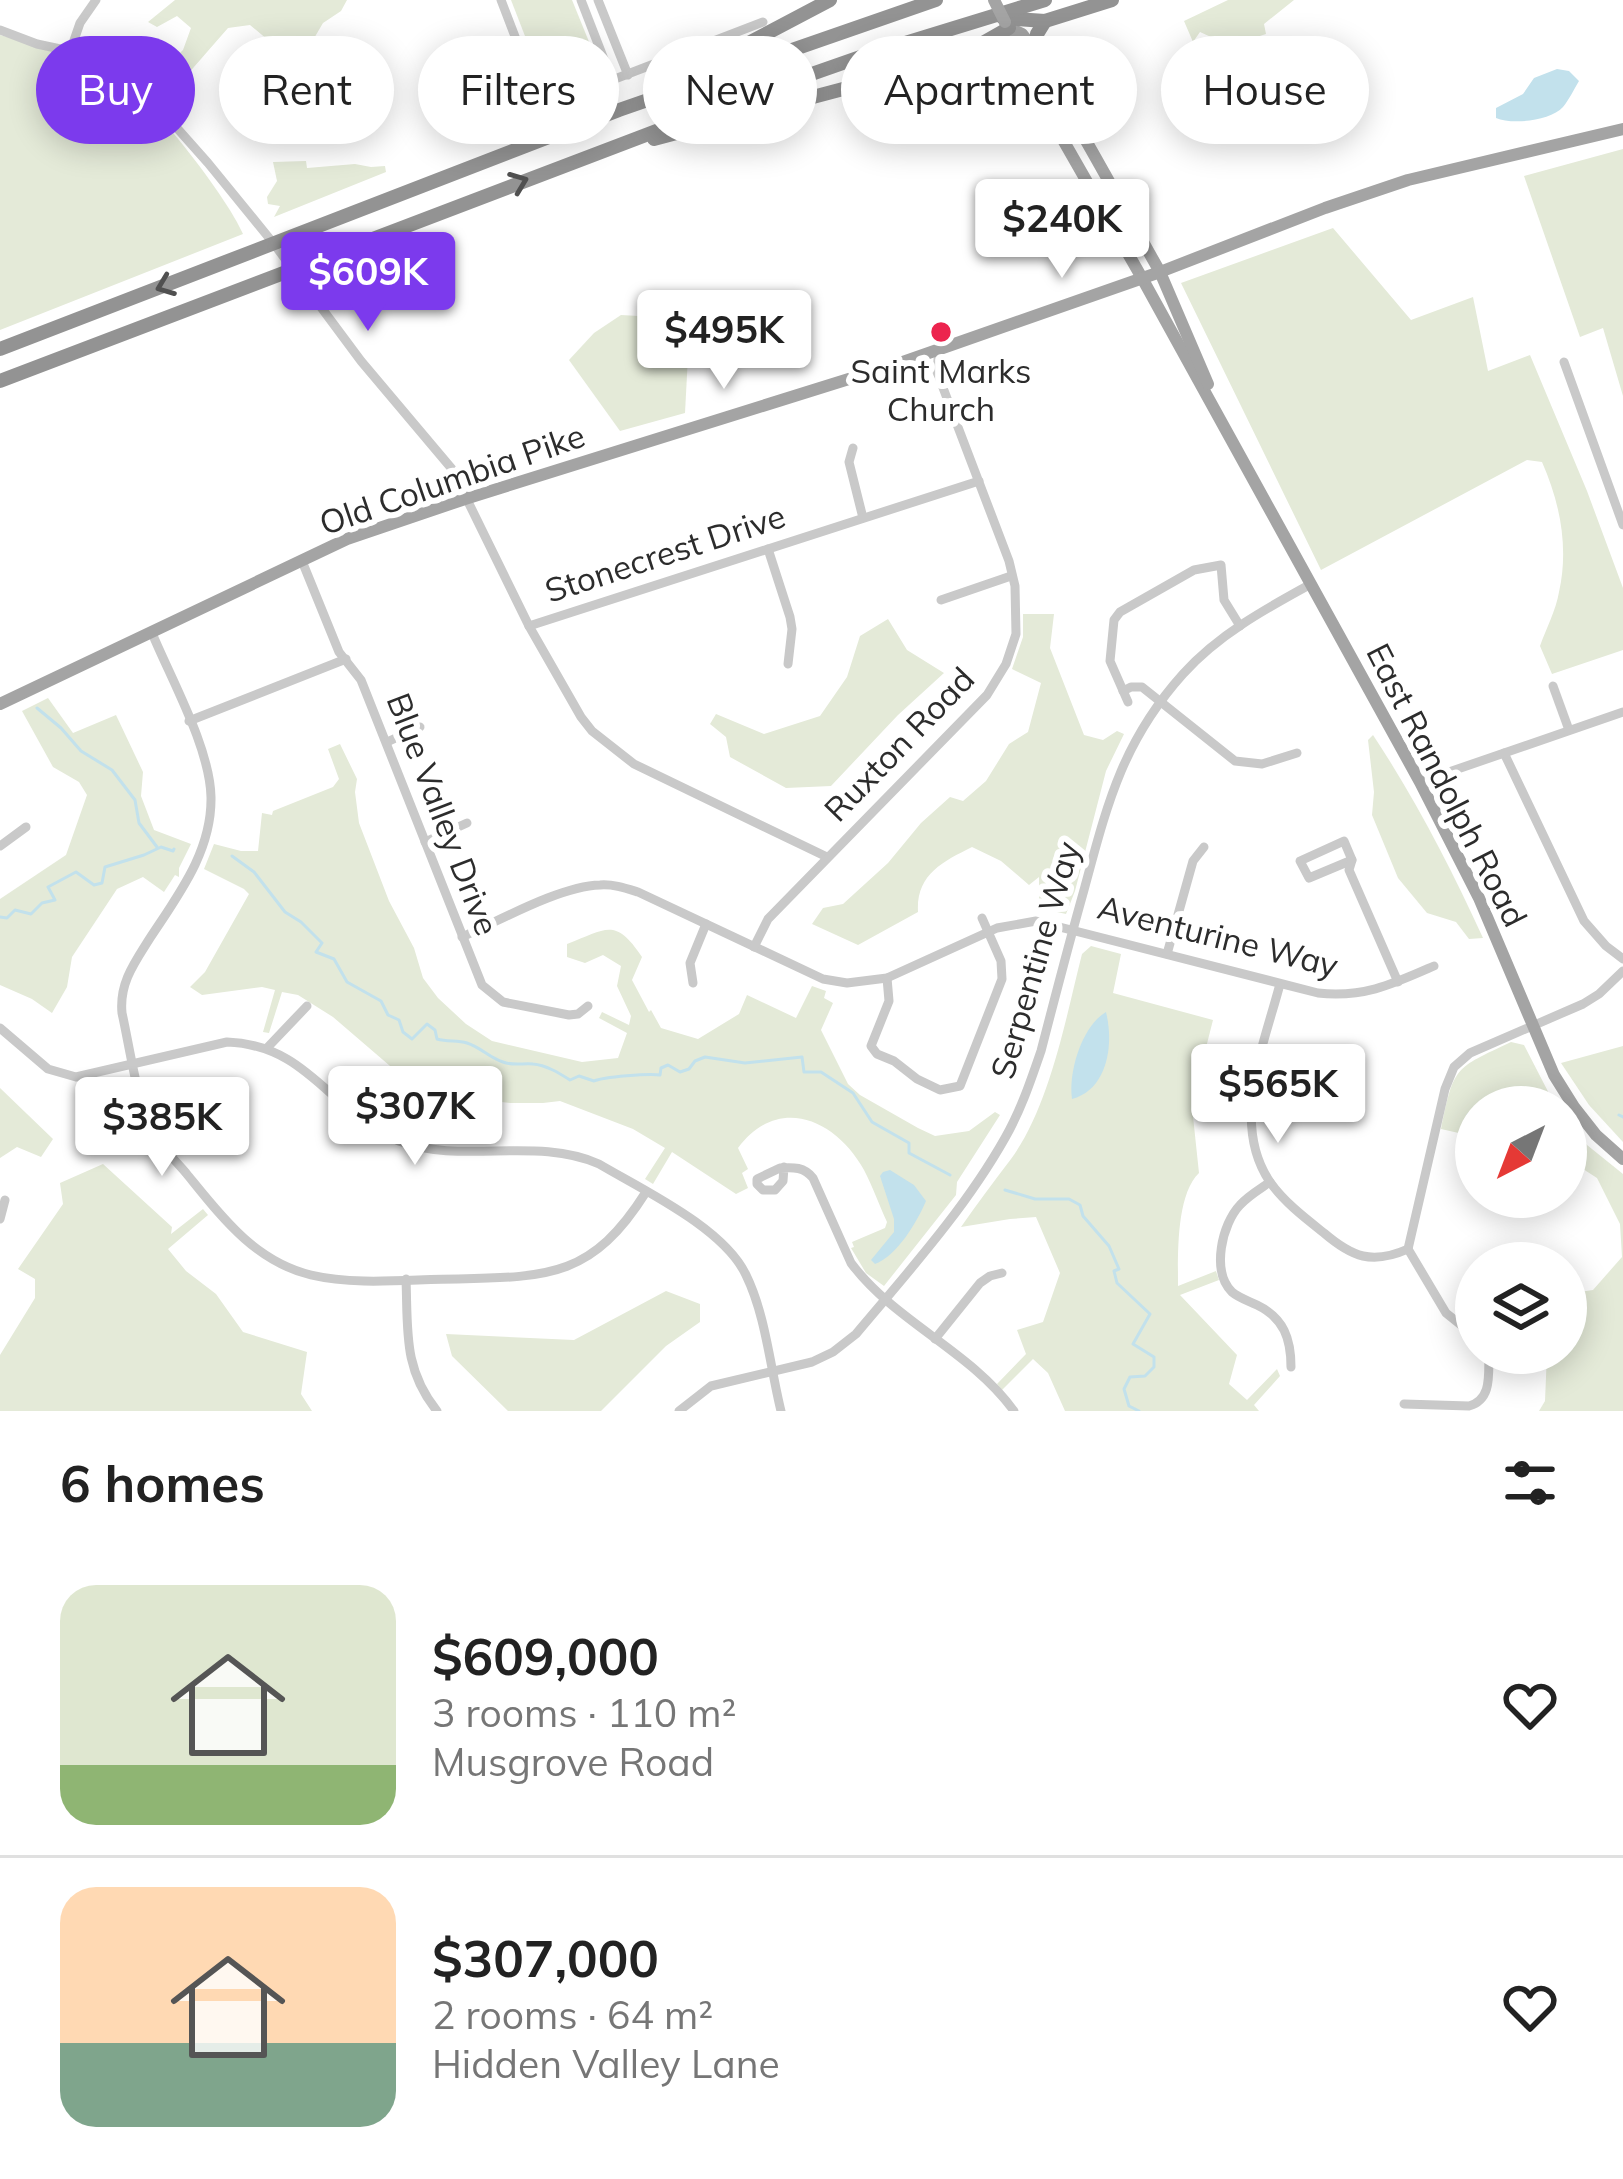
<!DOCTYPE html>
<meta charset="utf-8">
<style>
body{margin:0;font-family:Mulish,sans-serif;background:#f6f6f6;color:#222;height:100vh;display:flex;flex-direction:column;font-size:45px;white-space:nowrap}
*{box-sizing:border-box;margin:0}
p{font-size:39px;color:#767676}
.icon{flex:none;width:66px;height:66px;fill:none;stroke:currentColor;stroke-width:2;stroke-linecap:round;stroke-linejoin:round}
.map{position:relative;height:1411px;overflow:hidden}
.sheet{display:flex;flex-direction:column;background:#fff;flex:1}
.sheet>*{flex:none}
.top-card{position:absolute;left:36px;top:36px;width:1551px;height:108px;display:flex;gap:24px}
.needle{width:78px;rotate:222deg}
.tools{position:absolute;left:1455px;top:1086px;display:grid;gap:24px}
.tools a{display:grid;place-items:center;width:132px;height:132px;border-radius:50%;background:#fff;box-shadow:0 6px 30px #0003;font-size:60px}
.price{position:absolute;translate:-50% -102px;padding:0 27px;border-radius:12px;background:#fff;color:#222;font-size:39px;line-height:78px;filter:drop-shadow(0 3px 6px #0008)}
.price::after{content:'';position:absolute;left:50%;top:72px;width:36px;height:27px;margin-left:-18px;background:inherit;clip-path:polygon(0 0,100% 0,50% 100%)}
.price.current{background:#7c3aed;color:#fff}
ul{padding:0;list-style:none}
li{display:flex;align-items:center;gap:36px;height:300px;padding:0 60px}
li+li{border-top:3px solid #e0e0e0}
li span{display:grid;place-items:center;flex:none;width:336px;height:240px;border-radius:36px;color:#555}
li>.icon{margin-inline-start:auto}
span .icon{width:144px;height:144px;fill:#fffc;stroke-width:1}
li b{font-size:51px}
h2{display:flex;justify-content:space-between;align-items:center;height:144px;padding:0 60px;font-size:51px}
.tag{padding:0 42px;border-radius:54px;background:#fff;box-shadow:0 6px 30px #0003;font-size:42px;line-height:108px}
.tag.current{background:#7c3aed;color:#fff}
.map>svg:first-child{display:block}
.green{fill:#e4ead8}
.water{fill:#c2e1ec}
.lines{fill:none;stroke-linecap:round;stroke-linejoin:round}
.stream{stroke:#c2e1ec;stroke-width:3}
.minor{stroke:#c9c9c9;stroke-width:9}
.major{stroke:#a4a4a4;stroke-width:12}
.highway{stroke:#939393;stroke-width:14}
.major-bridge{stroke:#a4a4a4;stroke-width:12}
.oneway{stroke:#505050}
.poi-dot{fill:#ec244e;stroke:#fff;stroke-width:4.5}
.labels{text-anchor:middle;stroke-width:12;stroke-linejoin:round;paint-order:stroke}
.poi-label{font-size:33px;fill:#2c2c2c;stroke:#fff}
.street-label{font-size:33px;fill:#2c2c2c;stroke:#fff}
</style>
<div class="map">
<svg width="1623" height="1411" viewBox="0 0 1623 1411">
<rect width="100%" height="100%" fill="#fff"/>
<g class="green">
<path d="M175 0H347L341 11 323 23 306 52C319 81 312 102 304 131L292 133 284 123 292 110 299 66 250 25 228 28 180 83 168 92 152 80 183 50 191 28 177 16 157 27 148 22Z"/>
<polygon points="511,0 572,0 598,64 593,77 557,90 544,85"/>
<polygon points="1228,0 1294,0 1264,24 1266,34 1244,41 1235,48 1200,32 1193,42 1184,21"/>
<path d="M0 35C32 44 68 50 99 63 136 78 228 197 243 234L0 330Z"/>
<polygon points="1623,149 1623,396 1603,328 1580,337 1524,176"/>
<polygon points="306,161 307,168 355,164 371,167 385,166 386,172 274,217 280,206 268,204 267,197 277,181 273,162"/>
<path d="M1333 228 1411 320 1473 297 1488 371 1530 355 1587 491 1623 588V650L1552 674 1540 646C1546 629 1556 610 1559 592 1569 547 1560 503 1542 462L1527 460 1321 570 1181 283Z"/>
<polygon points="621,315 656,317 680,336 688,356 685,413 620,431 569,360 594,333"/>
<path d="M1023 614H1054L1050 648 1084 735 1103 740 1117 731 1124 734 1106 771 1075 891 1066 914 1039 908V877L1029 885 1001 861 972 847C942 862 916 875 918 912L858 945 812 924 823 908 843 904 888 863 921 823 950 797 963 801 986 781 1009 744 1028 732 1041 683 1012 669 1023 637Z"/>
<polygon points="888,619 907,650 944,673 898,715 831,786 786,788 730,757 726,737 710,724 716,714 764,734 820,716 847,677 860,636"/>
<polygon points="48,698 73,733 116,715 143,772 141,796 154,830 191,844 179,868 179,877 175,875 164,892 143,877 117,889 72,957 67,987 52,1013 32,999 0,985 0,899 66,855 87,795 79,782 53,767 22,711"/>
<path d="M1373 735C1416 800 1451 868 1483 938L1469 939 1456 922 1427 913 1398 878 1372 815 1374 792 1368 740Z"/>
<path d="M340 744 357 779 355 792 359 823 389 901 414 948 423 978 438 998 466 1024 492 1041 582 1062 618 1058 627 1033 599 1018 602 1012 629 1025 631 1016 617 986 621 966 603 955 585 963 567 957V944C607 929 615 917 642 957L632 980 649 1012 651 1010 661 1028 698 1039 739 1014 747 995 796 1018 812 986 826 991 824 998 833 1003 821 1030 848 1084 860 1095 918 1128 935 1136 969 1131 995 1112 1000 1115 957 1182 956 1195 884 1286 866 1273 851 1248 854 1247 852 1242 885 1228 887 1222C879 1205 873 1187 864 1170 836 1119 778 1094 738 1148L748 1169 742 1173 748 1188 736 1194 672 1152 653 1184 645 1179 665 1148 633 1129 560 1101 543 1103H510L467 1098 411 1084 333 1017 298 995 282 992 269 1033 263 1032 275 990 262 987 202 995 190 987 205 972 249 894 244 889 204 869 214 844 241 851H258L262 813 272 815 273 811 333 787 339 779 328 749Z"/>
<path d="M1091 946 1121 954 1113 993 1213 1020 1194 1095 1241 1101 1240 1109 1192 1107 1199 1173C1176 1195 1178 1255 1178 1286L1216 1271 1219 1280 1180 1295 1237 1355 1229 1384 1247 1400 1277 1369 1280 1376 1254 1405 1259 1411H1065L1048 1373 1033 1359 1002 1390 997 1384 1026 1354 1017 1330 1043 1322 1060 1273 1036 1217 1010 1219 961 1227C977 1204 994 1181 1011 1159 1050 1106 1066 1017 1082 954Z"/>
<path d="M1511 1042 1524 1045 1556 1107H1476V1137L1441 1129C1454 1066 1454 1069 1511 1042Z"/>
<polygon points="1623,1046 1623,1142 1589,1105 1561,1063"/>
<polygon points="0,1088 53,1139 41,1157 17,1147 0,1158"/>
<polygon points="1566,1122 1587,1145 1623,1174 1623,1411 1539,1411 1545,1401 1547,1353 1566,1353 1566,1294 1593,1290 1622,1257 1620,1224 1597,1178 1566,1158"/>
<polygon points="103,1164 172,1227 171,1234 203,1209 208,1215 168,1249 186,1271 216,1294 243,1332 307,1352 301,1394 312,1411 0,1411 0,1355 35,1298 35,1279 18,1269 63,1204 60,1183"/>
<polygon points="666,1291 700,1304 700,1322 666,1346 601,1411 508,1411 452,1356 446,1334 574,1340"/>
</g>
<g class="water">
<path d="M1557 69 1569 71 1579 81C1574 89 1569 100 1563 107 1550 121 1512 125 1496 118V108L1523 94 1534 78Z"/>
<path d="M1106 1012C1114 1044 1108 1089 1072 1099 1068 1072 1082 1026 1106 1012Z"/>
<path d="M890 1170 914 1185 926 1201C917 1222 897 1256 875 1264L871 1260 894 1232V1219L880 1176 883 1172Z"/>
</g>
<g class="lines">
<g class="stream">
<polyline points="37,708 61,728 81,751 112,770 135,800 139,823 157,847"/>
<path d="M232 856 254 872 285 912 301 922 322 943 316 952 334 959 347 982 381 1001 388 1015 399 1020 403 1032 412 1039 427 1024 435 1030 437 1039C448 1042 457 1040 467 1043 480 1047 490 1058 503 1062 513 1066 523 1063 533 1064 546 1065 559 1073 570 1080L579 1076 594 1081C603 1077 650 1073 660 1075L661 1068 668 1065 680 1072 689 1069 695 1061 705 1057 745 1063 802 1057 804 1072H821L853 1093 872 1122 909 1143V1153L950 1175"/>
<polyline points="0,917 7,918 15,910 31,914 42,903 55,900 48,887 76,872 94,885 102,883 105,867 144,855 161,847 173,851 174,849"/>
<polyline points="1468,1115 1476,1118"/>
<polyline points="1619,1115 1623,1117"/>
<polyline points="1005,1190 1035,1199 1069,1199 1080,1205 1083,1216 1109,1246 1119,1269 1114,1271 1117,1283 1150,1314 1133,1344 1154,1357 1154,1367 1145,1376 1130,1377 1124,1389 1129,1406 1139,1411"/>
</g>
<g class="minor">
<polyline points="501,0 542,107 763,22"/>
<polyline points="581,0 612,80"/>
<polyline points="598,0 628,75"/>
<polyline points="0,30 37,44 107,59 129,74 208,163 274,244 361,361 452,469 529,626 581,717 592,731 634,764 827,857"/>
<polyline points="71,49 80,23 96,0"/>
<polyline points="1564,362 1623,525"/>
<polyline points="853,448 849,462 863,518"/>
<polyline points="768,549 790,617 792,629 788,664"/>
<polyline points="302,561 339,652 361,680 482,985 503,1002 569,1015 578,1014 588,1006"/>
<polyline points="941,600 1011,576"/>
<polyline points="529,626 979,481"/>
<path d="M152 633C171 679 210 748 211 797 212 851 179 894 150 938 135 962 119 983 122 1013 130 1049 136 1096 151 1129 159 1145 174 1159 186 1173 221 1216 254 1261 311 1275 358 1286 411 1279 458 1279 551 1277 593 1276 646 1192"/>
<polyline points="1553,686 1569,730"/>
<polyline points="1123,691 1131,687 1142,687 1235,761 1262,764 1297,753"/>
<polyline points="1128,702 1110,661 1114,620 1120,612 1194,570 1221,565 1224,600 1240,626"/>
<polyline points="189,721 346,659"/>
<polyline points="387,742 420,727"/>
<polyline points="1504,753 1584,921 1606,946 1623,959"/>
<polyline points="1420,782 1623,712"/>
<polygon points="1344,841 1352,860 1309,878 1300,861"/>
<polyline points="425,842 467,823"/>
<polyline points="0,846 26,827"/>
<polyline points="1352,860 1349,870 1398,982"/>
<path d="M462 937C499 921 560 886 600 885 613 884 625 888 638 892L823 979 847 983 887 978 997 928 1036 921 1318 993C1364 998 1393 984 1434 966"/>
<polyline points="754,947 768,919 987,695 1006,664 1016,634 1015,586 1009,561 937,372 939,347"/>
<polyline points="1167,954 1193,861 1204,847"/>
<polyline points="887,978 889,1001 871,1046 877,1054 894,1061 917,1079 940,1090 960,1086 1002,979 1001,961 982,918"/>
<polyline points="693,983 690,963 706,924"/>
<path d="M1280 984C1264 1045 1230 1123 1270 1182 1284 1202 1305 1218 1324 1233 1352 1257 1372 1265 1408 1249"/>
<path d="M0 1028 48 1069 76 1077 227 1042C310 1045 331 1114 399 1141 462 1165 536 1136 599 1164 643 1190 724 1228 746 1275 766 1316 770 1367 781 1411"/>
<polyline points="267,1048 307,1006"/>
<path d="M784 1167 783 1181 775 1190H763L757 1184V1179L780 1168C794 1167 804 1167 813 1178L851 1263C895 1322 971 1351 1014 1411"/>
<path d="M1270 1182C1260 1189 1248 1196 1240 1205 1222 1224 1211 1271 1232 1292 1239 1298 1249 1301 1257 1305 1284 1318 1291 1339 1291 1367"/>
<polyline points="0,1219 5,1200"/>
<polyline points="1408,1249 1445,1089 1454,1067 1470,1053 1583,1004 1599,994 1623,971"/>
<polyline points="1408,1249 1446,1313 1476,1337"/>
<path d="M406 1279C408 1330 403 1369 437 1411"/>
<polyline points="935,1339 980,1283 990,1276 1002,1273"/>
<path d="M1404 1404 1469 1406C1493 1399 1488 1373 1489 1353"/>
<path d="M679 1411 711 1386 812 1362 833 1352 856 1334C908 1272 965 1209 1005 1138 1021 1110 1031 1080 1041 1051 1055 997 1069 943 1084 890 1107 805 1122 742 1183 674 1218 635 1265 609 1311 584"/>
</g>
<g class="major">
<polyline points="1005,22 1011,49 1142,278 1420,782 1479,898 1554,1075 1574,1107 1596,1135 1623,1159"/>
<polyline points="1009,28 1022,34 1035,51 1093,153 1160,272 1208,384"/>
<polyline points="0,704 347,539 465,499 900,363 1160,272 1325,208 1408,180 1623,129"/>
</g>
<g class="highway">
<polyline points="1003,18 1045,21 1112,0"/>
<polyline points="1035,51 1037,34 1045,21"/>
<polyline points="671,84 830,0"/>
<polyline points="654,139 926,67 972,49 1009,28"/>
<polyline points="0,349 619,110 936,0"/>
<polyline points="0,381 743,98 863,56 1045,0"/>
</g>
<polyline class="major-bridge" points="994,0 1005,22"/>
</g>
<defs><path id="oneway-chevron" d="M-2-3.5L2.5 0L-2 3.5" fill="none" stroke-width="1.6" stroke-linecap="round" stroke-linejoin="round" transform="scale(3)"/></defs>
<g class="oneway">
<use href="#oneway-chevron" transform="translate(519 182) rotate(-21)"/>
<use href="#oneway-chevron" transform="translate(165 286) rotate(159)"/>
</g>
<circle class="poi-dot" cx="941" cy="332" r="12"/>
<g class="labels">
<g class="poi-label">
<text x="941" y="383">Saint Marks<tspan x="941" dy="38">Church</tspan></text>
</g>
<g class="street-label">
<text transform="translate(452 479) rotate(-19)" y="12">Old Columbia Pike</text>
<text transform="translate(665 553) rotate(-18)" y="12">Stonecrest Drive</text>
<text transform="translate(899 744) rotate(-46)" y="12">Ruxton Road</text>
<text transform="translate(1447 785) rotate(63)" y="12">East Randolph Road</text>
<text transform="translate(443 814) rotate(69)" y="12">Blue Valley Drive</text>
<text transform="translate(1218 936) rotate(14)" y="12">Aventurine Way</text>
<text transform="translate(1035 960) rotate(-74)" y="12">Serpentine Way</text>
</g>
</g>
</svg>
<div class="tools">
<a><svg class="needle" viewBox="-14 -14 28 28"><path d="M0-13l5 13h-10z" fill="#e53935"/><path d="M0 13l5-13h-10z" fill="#767676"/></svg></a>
<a><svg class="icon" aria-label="layers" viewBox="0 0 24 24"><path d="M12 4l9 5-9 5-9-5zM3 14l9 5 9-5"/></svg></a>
</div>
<b class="price" style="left:1062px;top:281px">$240K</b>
<b class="price current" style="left:368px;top:334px">$609K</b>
<b class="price" style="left:724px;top:392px">$495K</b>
<b class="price" style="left:1278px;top:1146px">$565K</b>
<b class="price" style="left:415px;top:1168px">$307K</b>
<b class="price" style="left:162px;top:1179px">$385K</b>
<div class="top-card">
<a class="tag current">Buy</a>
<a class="tag">Rent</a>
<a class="tag">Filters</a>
<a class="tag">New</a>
<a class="tag">Apartment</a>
<a class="tag">House</a>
</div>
</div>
<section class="sheet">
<h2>6 homes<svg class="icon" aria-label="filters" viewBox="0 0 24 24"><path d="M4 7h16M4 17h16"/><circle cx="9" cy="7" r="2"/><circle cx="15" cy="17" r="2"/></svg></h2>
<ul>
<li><span style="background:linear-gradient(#dfe7d0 75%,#8fb573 0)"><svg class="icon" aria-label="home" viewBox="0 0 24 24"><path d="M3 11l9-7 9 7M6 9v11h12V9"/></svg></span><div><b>$609,000</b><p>3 rooms · 110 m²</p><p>Musgrove Road</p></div><svg class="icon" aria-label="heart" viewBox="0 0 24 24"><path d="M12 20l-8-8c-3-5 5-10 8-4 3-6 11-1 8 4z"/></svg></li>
<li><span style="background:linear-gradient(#ffd9b3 65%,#7fa58c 0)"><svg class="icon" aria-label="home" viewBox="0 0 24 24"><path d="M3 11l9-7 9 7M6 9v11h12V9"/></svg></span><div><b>$307,000</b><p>2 rooms · 64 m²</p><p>Hidden Valley Lane</p></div><svg class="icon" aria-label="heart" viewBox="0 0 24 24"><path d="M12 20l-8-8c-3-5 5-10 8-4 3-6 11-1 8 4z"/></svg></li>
</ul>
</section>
